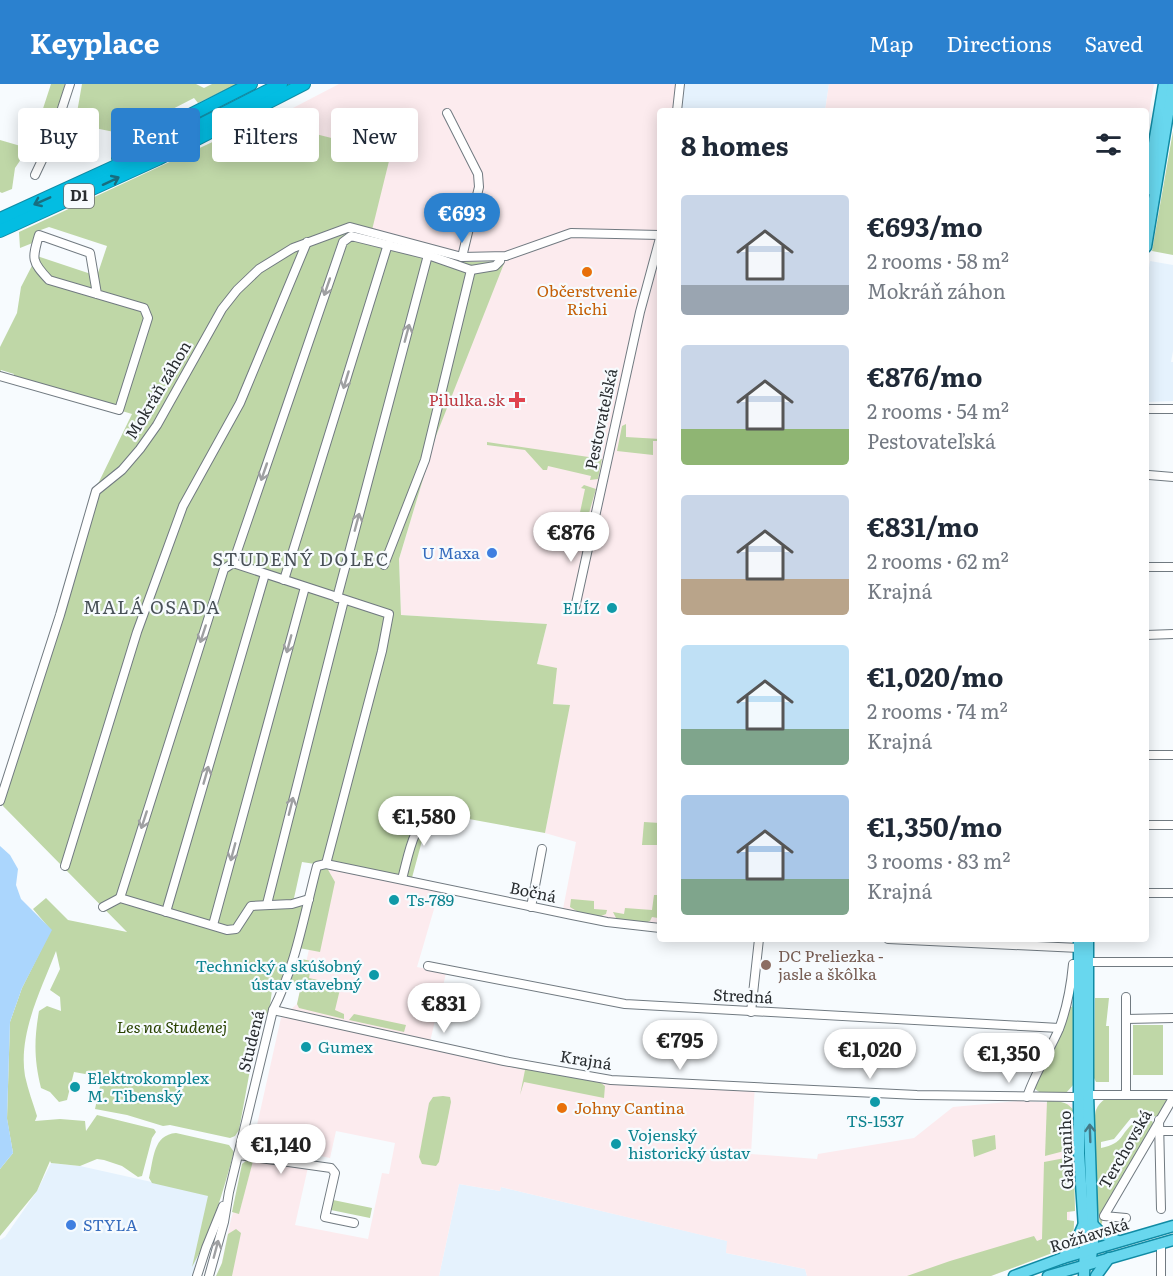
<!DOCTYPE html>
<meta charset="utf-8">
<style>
body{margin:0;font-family:Literata,serif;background:#f2f2f3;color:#1f2937;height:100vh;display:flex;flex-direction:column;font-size:22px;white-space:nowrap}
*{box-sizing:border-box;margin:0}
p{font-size:20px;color:#747a83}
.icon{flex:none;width:33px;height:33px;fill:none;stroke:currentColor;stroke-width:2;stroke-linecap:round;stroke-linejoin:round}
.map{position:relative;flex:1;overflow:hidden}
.drawer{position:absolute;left:657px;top:24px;width:492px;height:834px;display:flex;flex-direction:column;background:#fff;border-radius:6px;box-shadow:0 3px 15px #0003}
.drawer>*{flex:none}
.hud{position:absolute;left:18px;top:24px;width:549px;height:54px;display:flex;gap:12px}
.price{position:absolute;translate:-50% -51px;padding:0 14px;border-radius:21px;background:#fff;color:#222;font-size:20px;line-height:39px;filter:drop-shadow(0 2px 3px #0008)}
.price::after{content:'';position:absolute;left:50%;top:36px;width:18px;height:14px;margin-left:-9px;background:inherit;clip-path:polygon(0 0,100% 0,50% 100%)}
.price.active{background:#2b81cf;color:#fff}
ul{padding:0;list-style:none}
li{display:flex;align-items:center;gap:18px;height:150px;padding:0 24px}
li span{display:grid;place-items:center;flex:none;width:168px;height:120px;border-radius:6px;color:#555}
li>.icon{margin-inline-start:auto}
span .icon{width:72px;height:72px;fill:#fffc;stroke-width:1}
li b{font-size:26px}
h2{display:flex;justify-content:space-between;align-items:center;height:72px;padding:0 24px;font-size:26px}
.chip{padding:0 21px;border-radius:6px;background:#fff;box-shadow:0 3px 15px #0003;font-size:21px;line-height:54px}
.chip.active{background:#2b81cf;color:#fff}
header{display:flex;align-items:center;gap:36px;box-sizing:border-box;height:84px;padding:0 30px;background:#2b81cf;color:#fff}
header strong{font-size:28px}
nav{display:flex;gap:33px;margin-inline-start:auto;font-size:21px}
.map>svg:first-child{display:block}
.built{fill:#e5f2fd}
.industrial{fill:#fcebee;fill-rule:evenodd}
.green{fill:#bfd7a7}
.water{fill:#abd6fd}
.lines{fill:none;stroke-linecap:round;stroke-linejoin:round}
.minor-casing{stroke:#717a81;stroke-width:10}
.major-casing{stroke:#108ba4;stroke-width:13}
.highway-casing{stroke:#108ba4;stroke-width:14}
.minor{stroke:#fff;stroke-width:8}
.major{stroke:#68d7ee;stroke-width:10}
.highway{stroke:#03bde2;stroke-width:12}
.oneway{stroke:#186e80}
.oneway2{stroke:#9fa0a2}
.oneway3{stroke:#457986}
.food-dot{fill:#e8710a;stroke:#f7fbfe;stroke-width:2}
.health-dot{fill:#e0444e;stroke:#f7fbfe;stroke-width:2}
.shop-dot{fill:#3f7fe0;stroke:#f7fbfe;stroke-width:2}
.culture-dot{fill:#0f9aa8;stroke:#f7fbfe;stroke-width:2}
.education-dot{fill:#8d6e63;stroke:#f7fbfe;stroke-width:2}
.labels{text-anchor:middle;stroke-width:4.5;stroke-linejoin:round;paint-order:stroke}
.shield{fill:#f7fbfe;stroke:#676b6e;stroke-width:1.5}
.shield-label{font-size:15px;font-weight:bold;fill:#292d30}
.food-label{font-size:16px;fill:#c56008;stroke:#f7fbfe}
.street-label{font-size:16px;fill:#292d30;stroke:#f7fbfe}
.health-label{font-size:16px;fill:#be3a42;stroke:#f7fbfe;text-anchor:end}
.shop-label{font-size:16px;fill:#366cbe;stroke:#f7fbfe;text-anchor:end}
.culture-label{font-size:16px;fill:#0d838f;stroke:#f7fbfe;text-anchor:start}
.education-label{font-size:16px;fill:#785e54;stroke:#f7fbfe;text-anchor:start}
.park-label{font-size:16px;font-style:italic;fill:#294200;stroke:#f7fbfe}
.neighbourhood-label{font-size:18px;letter-spacing:1.5px;fill:#495158;stroke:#f7fbfe}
</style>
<header>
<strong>Keyplace</strong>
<nav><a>Map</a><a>Directions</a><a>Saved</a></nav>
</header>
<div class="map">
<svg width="1173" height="1192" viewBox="0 0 1173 1192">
<rect width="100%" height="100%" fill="#f7fbfe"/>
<g class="built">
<polygon points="680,0 829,0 825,27 677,27"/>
<polygon points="1150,177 1173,181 1173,267 1171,278 1173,278 1173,317 1146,318 1146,203"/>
<polygon points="51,1079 80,1082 219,1113 192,1192 0,1192 0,1156 5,1153 37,1107"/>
<polygon points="459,1100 500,1107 501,1103 728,1157 726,1169 805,1185 807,1192 439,1192"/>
</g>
<g class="industrial">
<polygon points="339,0 680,0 677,27 660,27 660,844 562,830 576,758 545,749 569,621 553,620 537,580 547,540 401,531 399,475 436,352 503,177 469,178 370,150 268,37"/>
<polygon points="829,0 1154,0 1146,47 1146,27 825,27"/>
<path d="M327 783 439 808 417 883 446 889 430 958 615 995 755 1000 751 1070 817 1075 818 1070 914 1054 953 1023 1019 1017 1075 1020 1069 1148 1050 1169 991 1192H807L805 1185 726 1169 727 1157 501 1103 500 1107 459 1100 439 1192H219L231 1135 251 1068 281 934 297 920ZM336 1047 395 1059 389 1090 382 1089 368 1155 295 1141 311 1070 330 1074Z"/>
</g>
<g class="green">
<polygon points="51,0 65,0 56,31 46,30 38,50 15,84 12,105 2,109 0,108 0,56 24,63 37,43"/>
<polygon points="82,0 196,0 204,4 212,0 237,0 198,19 194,14 124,50 75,40"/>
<path d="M260 36 391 69 371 150 469 178 505 177 436 352 399 475 401 531 547 540 537 580 557 584 553 620 570 621 545 749 436 729 426 742 410 801 327 784 335 798 320 868 299 864 315 780 302 778 292 823 305 821 283 897 273 898 269 930 264 929 250 986 239 1046 235 1052 230 1054 170 1041 163 1042 127 1031 95 1025 102 993 74 988 67 1016 59 1018 50 1008 41 1004C34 975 34 956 39 927L47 922 61 927 60 913 50 906 60 885 56 867C41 906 18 950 25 992 28 1006 33 1019 37 1032L35 1037 60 1035 85 1037 86 1047 97 1031 154 1045 156 1048 152 1054 142 1092 138 1093 122 1082 104 1076 97 1075 80 1082 51 1079 50 1077 37 1107 0 1152V1085L13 1069 7 1035 10 938 22 904 51 846 33 825 46 814 68 836 127 848 3 722 1 706 95 406 132 330 13 294 14 290 1 286 0 290V263L17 229 21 203 37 172 97 192 107 162 49 143 38 147 35 158 20 164 19 148Z"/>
<polygon points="1173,47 1173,171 1152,167"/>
<polygon points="626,340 626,353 660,355 660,357 653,357 653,371 617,367 622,342"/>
<polygon points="487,358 602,375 598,395 590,396 591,392 548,382 547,386 543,386 525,366 487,361"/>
<polygon points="584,401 596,405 587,436 576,434 574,432 579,433 585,405 581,404"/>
<polygon points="644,738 660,739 660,761 642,761"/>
<polygon points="654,811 660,811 660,838 658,834 652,833 650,837 645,839 617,836 613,828 624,830 625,824 652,826"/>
<path d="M571 815 594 817V825L607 826 606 830C595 836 580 830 570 823Z"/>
<polygon points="297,874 316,878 315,883 311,883 309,894 341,901 335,926 344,930 344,935 299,924 297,920 301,902 291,898"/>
<polygon points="1095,914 1109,914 1106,942 1109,942 1109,998 1096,998 1094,994"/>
<polygon points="1073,919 1074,1000 1066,1009 1042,1010 1035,1005 1034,1002 1068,922 1072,923"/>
<polygon points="354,930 406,941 404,948 349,936"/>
<rect x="1133" y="941" width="30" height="50"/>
<polygon points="507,980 601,999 605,1002 604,1014 524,998 520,1011 525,986 507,982"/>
<polygon points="443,1012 450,1013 451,1018 439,1078 436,1082 422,1080 419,1073 429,1019 433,1013"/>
<path d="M1105 1015H1167L1158 1032 1131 1034 1114 1055 1101 1058V1064C1125 1059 1119 1050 1135 1038L1152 1037 1153 1039C1140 1076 1108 1103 1101 1143 1097 1136 1092 1035 1096 1026 1098 1021 1101 1018 1105 1015Z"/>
<path d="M1047 1017C1058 1017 1069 1017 1074 1028V1059L1068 1066 1045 1072Z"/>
<path d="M176 1049 229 1061 234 1068C223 1107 212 1148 192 1183L208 1112 152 1099 149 1094C154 1074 153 1051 176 1049Z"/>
<polygon points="995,1051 996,1065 974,1073 972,1056"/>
<path d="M1065 1074 1071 1075 1074 1079 1075 1127 1067 1128V1136L1074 1137C1074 1149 1073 1157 1063 1165L991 1192H907L950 1177 1034 1152 1037 1157 1042 1155 1044 1078Z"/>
<polygon points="246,1077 253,1077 239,1130 232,1128 242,1080"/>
<polygon points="333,1116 372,1124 370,1134 331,1126"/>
<polygon points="236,1145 241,1149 232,1192 216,1192 222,1179 228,1150"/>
</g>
<polygon class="water" points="0,762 10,771 18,785 16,801 21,815 52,846 22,904 10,938 7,1034 13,1069 0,1085"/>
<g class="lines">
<g class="minor-casing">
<g id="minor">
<polyline points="677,27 680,0"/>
<polyline points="447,29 478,90 479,103 462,173"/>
<polyline points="35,91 52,55 70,0"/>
<path d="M0 292 119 326 148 234 144 224 49 196C31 177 32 175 39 151L90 169 97 210"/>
<polyline points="1146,325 1173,325"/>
<polyline points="1149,391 1173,393"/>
<polyline points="233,479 389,530 382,567 326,780"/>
<polyline points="384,481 425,376 471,186"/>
<polyline points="1146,483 1173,483"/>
<polyline points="284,496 388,160"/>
<polyline points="337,514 428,171"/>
<polyline points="575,524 640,228 660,154"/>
<polyline points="1146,551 1173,550"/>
<polyline points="1146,671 1173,671"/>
<polyline points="0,717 60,531 96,407 122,386 140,365 157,341 222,225 237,206 259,185 293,164 350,143 462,173 506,172 571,149 660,151"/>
<polyline points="1146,741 1173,741"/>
<polyline points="65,782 137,548 183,422 240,319 307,158"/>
<path d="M402 795C409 770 412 740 436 726L449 729"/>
<polyline points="1146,809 1173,809"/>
<polyline points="120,814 224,485 233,479 343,158 351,152 428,171 471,186 495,182 500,177"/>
<polyline points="267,820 344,516"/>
<polyline points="103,823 120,814 227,846 236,845 251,822 292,820 309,815"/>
<polyline points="531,823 542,765"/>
<polyline points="166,828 265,490"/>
<polyline points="213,841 305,503"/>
<polyline points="888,855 1079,864 1088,878 1173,878"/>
<polyline points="428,882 625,920 1059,944"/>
<polyline points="273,926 504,977 611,996 917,1011 1073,1013 1088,1011 1173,1011"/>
<polyline points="751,928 759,855"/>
<polyline points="1126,935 1173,934"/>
<polyline points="1126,1011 1126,913"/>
<path d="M1027 1013C1035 989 1049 968 1059 945 1067 924 1071 902 1073 880"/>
<polyline points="1159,1036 1161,1125"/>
<polyline points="1161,1047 1173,1047"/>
<polyline points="238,1071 331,1084 335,1089 325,1133 354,1139"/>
<polyline points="1126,1134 1104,1132 1173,1014"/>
<polyline points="197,1192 206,1164 223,1122"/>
<path d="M209 1192 224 1138 229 1108 273 926C296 881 304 831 317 782L326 780 572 831 607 838 660 844"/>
<polyline points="1161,1192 1161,1159"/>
</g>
</g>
<g class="major-casing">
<g id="major">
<polyline points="1146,107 1164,0"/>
<polyline points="1146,163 1173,0"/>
<polyline points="1079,855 1079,1069 1085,1160 1084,1192"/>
<polyline points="1088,855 1088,1011 1093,1158 1091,1174"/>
<polyline points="1092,1140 1102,1150 1118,1157"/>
<polyline points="1063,1174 1075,1160 1083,1142"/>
<polyline points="1014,1192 1063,1174 1173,1142"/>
<polyline points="1048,1192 1173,1156"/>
<polyline points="1096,1192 1109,1174"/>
</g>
</g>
<g class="highway-casing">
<g id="highway">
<polyline points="118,74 192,30 251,0"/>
<polyline points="0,135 153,65 281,0"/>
<polyline points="0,147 158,75 304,0"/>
</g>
</g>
<use href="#minor" class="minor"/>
<use href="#major" class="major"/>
<use href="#highway" class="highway"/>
</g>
<defs><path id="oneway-shaft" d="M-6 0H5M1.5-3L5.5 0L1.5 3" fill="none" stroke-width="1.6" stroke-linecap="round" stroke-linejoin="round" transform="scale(1.5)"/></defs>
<g class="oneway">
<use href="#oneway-shaft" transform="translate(111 97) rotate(-25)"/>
<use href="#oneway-shaft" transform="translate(42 117) rotate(156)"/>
</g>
<g class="oneway2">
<use href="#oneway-shaft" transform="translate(327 203) rotate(109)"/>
<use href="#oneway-shaft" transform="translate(407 249) rotate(-75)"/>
<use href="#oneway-shaft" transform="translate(346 296) rotate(107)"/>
<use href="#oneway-shaft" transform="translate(264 388) rotate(109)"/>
<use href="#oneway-shaft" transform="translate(357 438) rotate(-75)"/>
<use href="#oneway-shaft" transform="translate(203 550) rotate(108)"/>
<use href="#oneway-shaft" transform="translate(289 560) rotate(105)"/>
<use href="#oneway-shaft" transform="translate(206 691) rotate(-74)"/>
<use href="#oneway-shaft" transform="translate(291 722) rotate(-76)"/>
<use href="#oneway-shaft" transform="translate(144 736) rotate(108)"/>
<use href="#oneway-shaft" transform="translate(233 768) rotate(105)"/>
<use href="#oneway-shaft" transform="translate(216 1165) rotate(-75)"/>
</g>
<use class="oneway3" href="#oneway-shaft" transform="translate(1090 1049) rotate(-92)"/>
<g class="food-dot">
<circle cx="587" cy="188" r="6"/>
<circle cx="562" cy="1024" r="6"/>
</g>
<path class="health-dot" d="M514 307h6v6h6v6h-6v6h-6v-6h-6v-6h6z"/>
<g class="shop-dot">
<circle cx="492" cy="469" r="6"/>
<circle cx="71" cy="1141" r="6"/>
</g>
<g class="culture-dot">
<circle cx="612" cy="524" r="6"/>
<circle cx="394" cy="816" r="6"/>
<circle cx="374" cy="891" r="6"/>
<circle cx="306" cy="963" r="6"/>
<circle cx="75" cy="1003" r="6"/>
<circle cx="875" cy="1018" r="6"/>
<circle cx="616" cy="1060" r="6"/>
</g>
<circle class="education-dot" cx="766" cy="881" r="6"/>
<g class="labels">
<rect class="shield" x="64" y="100" width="30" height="24" rx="4.5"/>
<g class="shield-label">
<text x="79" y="117">D1</text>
</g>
<g class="food-label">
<text x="587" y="213">Občerstvenie<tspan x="587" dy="18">Richi</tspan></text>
<text x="574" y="1030" text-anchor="start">Johny Cantina</text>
</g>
<g class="street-label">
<text transform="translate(158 306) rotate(-59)" y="6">Mokráň záhon</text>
<text transform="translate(601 335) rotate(-78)" y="6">Pestovateľská</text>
<text transform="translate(533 808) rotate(12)" y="6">Bočná</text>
<text transform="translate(743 912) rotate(3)" y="6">Stredná</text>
<text transform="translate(251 957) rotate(-76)" y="6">Studená</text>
<text transform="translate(586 976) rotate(9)" y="6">Krajná</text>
<text transform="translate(1125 1065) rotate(-60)" y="6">Terchovská</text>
<text transform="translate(1066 1066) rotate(-92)" y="6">Galvaniho</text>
<text transform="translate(1089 1151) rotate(-17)" y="6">Rožňavská</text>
</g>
<g class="health-label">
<text x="505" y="322">Pilulka.sk</text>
</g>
<g class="shop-label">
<text x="480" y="475">U Maxa</text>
<text x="83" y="1147" text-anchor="start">STYLA</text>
</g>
<g class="culture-label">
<text x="600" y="530" text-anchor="end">ELÍZ</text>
<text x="406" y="822">Ts-789</text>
<text x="362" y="888" text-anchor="end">Technický a skúšobný<tspan x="362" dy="18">ústav stavebný</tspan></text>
<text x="318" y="969">Gumex</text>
<text x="87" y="1000">Elektrokomplex<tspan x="87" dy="18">M. Tibenský</tspan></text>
<text x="875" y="1043" text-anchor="middle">TS-1537</text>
<text x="628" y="1057">Vojenský<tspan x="628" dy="18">historický ústav</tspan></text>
</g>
<g class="education-label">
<text x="778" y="878">DC Preliezka -<tspan x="778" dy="18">jasle a škôlka</tspan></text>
</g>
<g class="park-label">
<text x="172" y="949">Les na Studenej</text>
</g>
<g class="neighbourhood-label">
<text x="301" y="482">STUDENÝ DOLEC</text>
<text x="152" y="530">MALÁ OSADA</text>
</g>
</g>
</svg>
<b class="price active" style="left:462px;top:160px">€693</b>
<b class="price" style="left:571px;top:479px">€876</b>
<b class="price" style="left:424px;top:763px">€1,580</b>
<b class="price" style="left:444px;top:950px">€831</b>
<b class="price" style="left:680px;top:987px">€795</b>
<b class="price" style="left:870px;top:996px">€1,020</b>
<b class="price" style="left:1009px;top:1000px">€1,350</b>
<b class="price" style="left:281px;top:1091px">€1,140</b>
<div class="hud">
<a class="chip">Buy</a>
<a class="chip active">Rent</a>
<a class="chip">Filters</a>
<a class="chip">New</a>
</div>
<section class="drawer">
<h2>8 homes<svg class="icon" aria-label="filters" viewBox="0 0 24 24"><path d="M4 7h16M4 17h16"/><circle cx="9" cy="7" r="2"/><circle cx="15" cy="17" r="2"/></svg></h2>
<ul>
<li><span style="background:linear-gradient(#c9d6e8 75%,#9aa5b1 0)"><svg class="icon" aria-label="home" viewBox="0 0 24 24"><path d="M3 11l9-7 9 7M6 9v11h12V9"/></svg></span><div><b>€693/mo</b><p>2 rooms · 58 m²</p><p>Mokráň záhon</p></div></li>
<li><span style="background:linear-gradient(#c9d6e8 70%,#8fb573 0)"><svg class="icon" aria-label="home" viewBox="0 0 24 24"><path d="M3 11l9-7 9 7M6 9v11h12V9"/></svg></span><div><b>€876/mo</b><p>2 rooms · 54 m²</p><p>Pestovateľská</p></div></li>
<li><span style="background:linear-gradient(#c9d6e8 70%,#b9a48a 0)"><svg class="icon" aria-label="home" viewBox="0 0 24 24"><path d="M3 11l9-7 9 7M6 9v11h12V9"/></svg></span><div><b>€831/mo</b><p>2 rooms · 62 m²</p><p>Krajná</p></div></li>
<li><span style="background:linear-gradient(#bfe0f5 70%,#7fa58c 0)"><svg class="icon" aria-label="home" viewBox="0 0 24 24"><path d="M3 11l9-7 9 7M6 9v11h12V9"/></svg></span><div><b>€1,020/mo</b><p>2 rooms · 74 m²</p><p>Krajná</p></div></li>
<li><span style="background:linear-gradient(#a9c7e8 70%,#7fa58c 0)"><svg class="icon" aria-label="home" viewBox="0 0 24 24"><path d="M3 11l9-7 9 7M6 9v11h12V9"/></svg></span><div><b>€1,350/mo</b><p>3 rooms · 83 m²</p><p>Krajná</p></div></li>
</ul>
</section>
</div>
